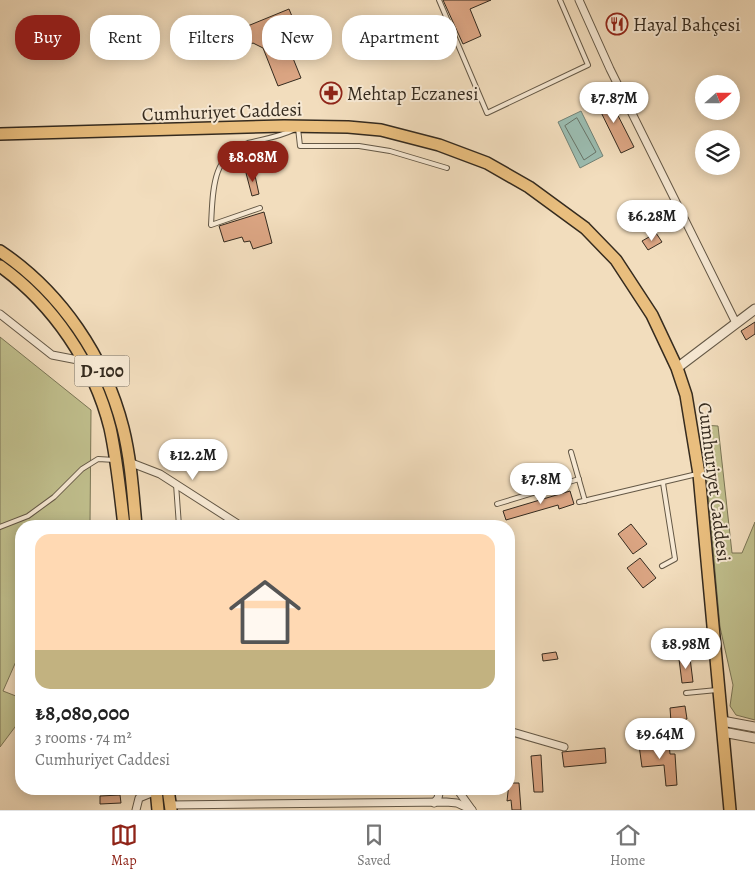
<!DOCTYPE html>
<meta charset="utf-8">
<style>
body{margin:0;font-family:Alegreya,serif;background:#f6f6f6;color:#222;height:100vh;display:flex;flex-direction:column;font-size:19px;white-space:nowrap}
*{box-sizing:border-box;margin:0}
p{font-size:16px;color:#767676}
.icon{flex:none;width:28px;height:28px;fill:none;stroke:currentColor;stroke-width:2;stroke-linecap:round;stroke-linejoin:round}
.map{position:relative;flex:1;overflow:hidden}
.drawer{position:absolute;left:15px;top:520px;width:500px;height:275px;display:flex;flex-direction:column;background:#fff;border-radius:20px;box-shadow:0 2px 12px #0003}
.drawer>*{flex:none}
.guide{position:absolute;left:15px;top:15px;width:500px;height:45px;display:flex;gap:10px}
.needle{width:32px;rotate:69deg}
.tools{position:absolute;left:695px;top:75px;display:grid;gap:10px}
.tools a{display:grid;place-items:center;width:45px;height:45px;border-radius:50%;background:#fff;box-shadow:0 2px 12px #0003;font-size:25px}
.price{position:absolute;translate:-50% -42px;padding:0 11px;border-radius:18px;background:#fff;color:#222;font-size:16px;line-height:32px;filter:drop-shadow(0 1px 2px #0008)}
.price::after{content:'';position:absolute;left:50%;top:30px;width:15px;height:11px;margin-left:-8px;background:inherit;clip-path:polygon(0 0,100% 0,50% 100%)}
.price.active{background:#8f2418;color:#fff}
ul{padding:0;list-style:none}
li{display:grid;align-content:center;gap:10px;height:265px;padding:0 20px}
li+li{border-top:1px solid #e0e0e0}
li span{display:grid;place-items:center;height:155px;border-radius:15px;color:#555}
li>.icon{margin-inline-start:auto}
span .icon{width:90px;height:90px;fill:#fffc;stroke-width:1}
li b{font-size:21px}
.chip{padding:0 18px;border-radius:20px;background:#fff;box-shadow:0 2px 12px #0003;font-size:18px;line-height:45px}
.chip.active{background:#8f2418;color:#fff}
.dock{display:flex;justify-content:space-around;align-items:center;height:70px;border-top:1px solid #e0e0e0;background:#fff;font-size:14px;color:#767676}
.dock a{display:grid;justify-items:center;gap:2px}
.dock .active{color:#8f2418}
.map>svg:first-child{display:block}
.green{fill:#c0bf8d;stroke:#7a7556}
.water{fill:#9bbcb0;stroke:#728276}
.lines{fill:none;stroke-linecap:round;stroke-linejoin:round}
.shore{stroke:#687468;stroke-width:1}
.building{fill:#dba583;stroke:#352b1f}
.service-casing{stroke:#645846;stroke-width:6}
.minor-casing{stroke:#645846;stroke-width:9}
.tertiary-casing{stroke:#645846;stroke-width:11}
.primary-casing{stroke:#352b1f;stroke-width:14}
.trunk-casing{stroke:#352b1f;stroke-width:14}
.service{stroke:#f7e9d4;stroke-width:4}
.minor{stroke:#f7e9d4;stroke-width:7}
.tertiary{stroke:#f7e9d4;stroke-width:9}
.primary{stroke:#e9be7e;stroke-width:11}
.trunk{stroke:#e9be7e;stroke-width:11}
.labels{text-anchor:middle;stroke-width:4;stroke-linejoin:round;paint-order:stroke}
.shield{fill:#f7e9d4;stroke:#6f6455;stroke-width:1}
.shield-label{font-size:18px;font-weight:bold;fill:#352b1f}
.poi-label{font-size:19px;fill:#352b1f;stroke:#f7e9d4;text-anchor:start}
.street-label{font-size:19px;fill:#352b1f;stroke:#f7e9d4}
</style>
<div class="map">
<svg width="755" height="810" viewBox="0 0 755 810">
<rect width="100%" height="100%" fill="#f2ddbd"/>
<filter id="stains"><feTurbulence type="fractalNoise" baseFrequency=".004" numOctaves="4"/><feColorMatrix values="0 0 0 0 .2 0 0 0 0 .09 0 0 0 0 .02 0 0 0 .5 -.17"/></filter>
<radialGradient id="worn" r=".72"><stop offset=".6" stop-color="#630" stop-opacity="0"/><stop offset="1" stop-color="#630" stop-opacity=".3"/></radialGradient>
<g class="green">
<polygon points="0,337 91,410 90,526 21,526 21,650 3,691 21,698 21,719 0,747"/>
<polygon points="702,425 718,426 732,553 742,553 755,522 755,720 736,715 730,706 733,685 720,627"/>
</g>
<polygon class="water" points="581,111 603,156 580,168 558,122"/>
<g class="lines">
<polygon class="shore" points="577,118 596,152 584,160 565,126"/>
</g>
<g class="building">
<polygon points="443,0 491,0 470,9 481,36 463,44"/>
<polygon points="289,9 296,26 282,31 301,78 278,86 263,48 253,43 240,49 233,32"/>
<polygon points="607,94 634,147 621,153 595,100"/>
<polygon points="254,171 259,194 252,196 246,173"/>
<polygon points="264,212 272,243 253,249 250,241 244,242 242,237 224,242 219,226"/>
<polygon points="656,233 662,242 648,250 642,241"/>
<polygon points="755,322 755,334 746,340 741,331"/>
<polygon points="570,491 574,504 559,509 558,505 506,520 503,511"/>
<polygon points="631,524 647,544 633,554 618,534"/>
<polygon points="640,558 656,578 643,588 627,568"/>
<polygon points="556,652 558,659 543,661 542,654"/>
<polygon points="690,658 693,682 682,683 679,659"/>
<polygon points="685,706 687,719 671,722 670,708"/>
<polygon points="669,742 670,754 675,754 677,785 666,786 664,765 642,767 639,745"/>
<polygon points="605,748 606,763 564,767 562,752"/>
<polygon points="541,755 543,792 534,792 531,756"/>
<polygon points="509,783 519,783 521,810 512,810 511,800 507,801"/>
<polygon points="120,795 121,803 100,804 100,796"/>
</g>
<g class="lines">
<g class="service-casing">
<g id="service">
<polyline points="439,0 487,113 588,65 560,0"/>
<polyline points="298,128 300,146 359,146 390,151 447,168"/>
<path d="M260 208 211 225C213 192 211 155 248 143 263 139 279 137 293 130"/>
<polyline points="571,452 585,501"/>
<polyline points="176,484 179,526"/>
<polyline points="579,502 697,474"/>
<polyline points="497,504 579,479"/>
<polyline points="0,527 28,516 54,497 82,469 98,459 115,460"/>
<polyline points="662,566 675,559 663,483"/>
<polyline points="686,693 717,690"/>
</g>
</g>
<g class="minor-casing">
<g id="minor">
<polyline points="579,0 610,69 736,323"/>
<polyline points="0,314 52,355 83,361"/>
<polyline points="129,462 160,474 241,526"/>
<polyline points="509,731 564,747"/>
<polyline points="457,789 472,810"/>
<polyline points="434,803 438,798 440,789"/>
<polyline points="170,805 446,802 457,803 472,810"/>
<polyline points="136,810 139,798 156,791"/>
</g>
</g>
<g class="tertiary-casing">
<g id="tertiary">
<polyline points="677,368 755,309"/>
<polyline points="722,721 755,727"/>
<polyline points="723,732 755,738"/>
</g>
</g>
<g class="primary-casing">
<polyline id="primary" points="0,134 284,126 348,127 381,130 439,145 487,163 529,187 585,228 616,260 652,315 677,368 686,395 699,474 730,810"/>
</g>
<g class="trunk-casing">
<g id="trunk">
<path d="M0 251C61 292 105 357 123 428 131 460 133 494 136 526"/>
<path d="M0 266C53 304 94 364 110 428 117 460 120 493 124 526"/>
<polyline points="156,789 158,810"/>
<polyline points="168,789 171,810"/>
</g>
</g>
<use href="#service" class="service"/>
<use href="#minor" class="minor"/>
<use href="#tertiary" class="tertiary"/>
<use href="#primary" class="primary"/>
<use href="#trunk" class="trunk"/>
</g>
<defs>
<g id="restaurant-ring" transform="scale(1.125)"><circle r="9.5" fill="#f7e9d4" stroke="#8f2418" stroke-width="1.5"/><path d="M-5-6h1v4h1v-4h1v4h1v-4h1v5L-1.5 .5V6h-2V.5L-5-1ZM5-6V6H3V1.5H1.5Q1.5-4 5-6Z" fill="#8f2418"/></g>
<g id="pharmacy-ring" transform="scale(1.125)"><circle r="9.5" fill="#f7e9d4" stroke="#8f2418" stroke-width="1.5"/><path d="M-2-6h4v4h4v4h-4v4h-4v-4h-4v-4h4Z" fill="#8f2418"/></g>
</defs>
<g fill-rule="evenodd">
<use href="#restaurant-ring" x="617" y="24"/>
<use href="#pharmacy-ring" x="331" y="93"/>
</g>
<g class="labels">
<rect class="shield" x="74.5" y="355.5" width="55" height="31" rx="4"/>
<g class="shield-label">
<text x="102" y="377">D-100</text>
</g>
<g class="poi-label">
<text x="633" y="31">Hayal Bahçesi</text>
<text x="347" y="100">Mehtap Eczanesi</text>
</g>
<g class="street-label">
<text transform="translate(222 111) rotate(-2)" y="7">Cumhuriyet Caddesi</text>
<text transform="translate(715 482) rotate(83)" y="7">Cumhuriyet Caddesi</text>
</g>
</g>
<rect width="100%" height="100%" filter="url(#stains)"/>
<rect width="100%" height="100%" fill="url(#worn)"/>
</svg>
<div class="tools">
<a><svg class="needle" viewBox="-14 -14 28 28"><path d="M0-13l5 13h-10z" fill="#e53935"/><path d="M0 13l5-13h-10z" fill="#767676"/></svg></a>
<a><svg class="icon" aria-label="layers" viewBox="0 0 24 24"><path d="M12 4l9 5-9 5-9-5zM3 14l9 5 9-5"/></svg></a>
</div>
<b class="price" style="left:614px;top:124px">₺7.87M</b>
<b class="price active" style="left:253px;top:183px">₺8.08M</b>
<b class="price" style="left:652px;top:242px">₺6.28M</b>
<b class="price" style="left:193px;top:481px">₺12.2M</b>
<b class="price" style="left:541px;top:505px">₺7.8M</b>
<b class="price" style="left:686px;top:670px">₺8.98M</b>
<b class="price" style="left:660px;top:760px">₺9.64M</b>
<div class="guide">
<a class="chip active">Buy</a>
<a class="chip">Rent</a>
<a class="chip">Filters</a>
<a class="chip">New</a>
<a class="chip">Apartment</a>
</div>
<section class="drawer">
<ul>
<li><span style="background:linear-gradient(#ffd9b3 75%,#c2b280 0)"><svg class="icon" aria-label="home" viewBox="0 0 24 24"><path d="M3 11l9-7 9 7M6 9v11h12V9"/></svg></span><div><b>₺8,080,000</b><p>3 rooms · 74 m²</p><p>Cumhuriyet Caddesi</p></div></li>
</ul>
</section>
</div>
<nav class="dock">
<a class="active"><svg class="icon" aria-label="map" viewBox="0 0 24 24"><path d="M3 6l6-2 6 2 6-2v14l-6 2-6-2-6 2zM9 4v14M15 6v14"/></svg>Map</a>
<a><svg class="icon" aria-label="saved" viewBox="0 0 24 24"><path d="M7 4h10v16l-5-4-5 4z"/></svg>Saved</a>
<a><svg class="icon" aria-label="home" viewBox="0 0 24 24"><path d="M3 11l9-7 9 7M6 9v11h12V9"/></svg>Home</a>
</nav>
